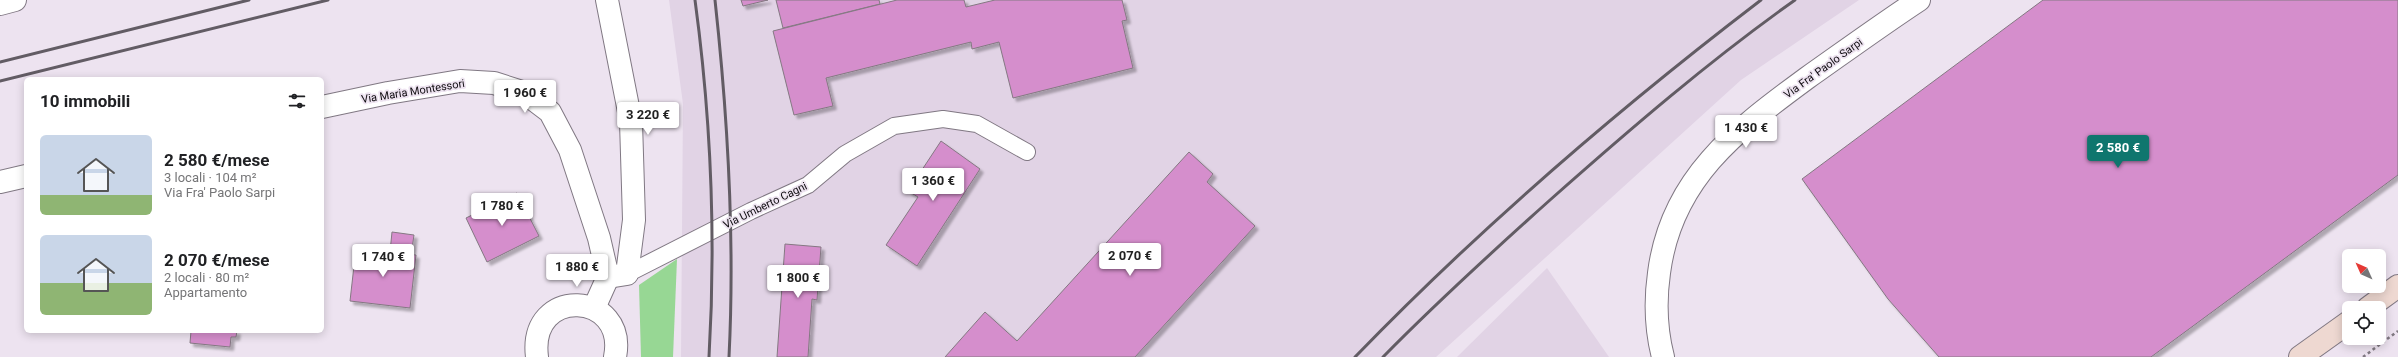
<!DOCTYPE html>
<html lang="it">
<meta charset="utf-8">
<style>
body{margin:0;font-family:Roboto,sans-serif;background:#f6f6f6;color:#202124;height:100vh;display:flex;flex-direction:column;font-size:15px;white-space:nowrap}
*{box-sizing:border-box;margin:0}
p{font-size:13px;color:#757577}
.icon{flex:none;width:22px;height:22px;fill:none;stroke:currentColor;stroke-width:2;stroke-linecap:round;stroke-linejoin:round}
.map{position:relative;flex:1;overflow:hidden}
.panel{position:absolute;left:24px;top:77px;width:300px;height:256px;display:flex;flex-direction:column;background:#fff;border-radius:6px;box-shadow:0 2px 10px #0003}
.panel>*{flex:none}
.needle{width:26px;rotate:315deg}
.fabs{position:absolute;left:2342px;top:249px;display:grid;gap:8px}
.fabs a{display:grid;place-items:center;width:44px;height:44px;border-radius:6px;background:#fff;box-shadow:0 2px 10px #0003;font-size:20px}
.price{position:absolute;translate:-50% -34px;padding:0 9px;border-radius:4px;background:#fff;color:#222;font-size:13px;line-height:26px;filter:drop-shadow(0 1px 2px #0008)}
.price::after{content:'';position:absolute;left:50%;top:24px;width:12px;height:9px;margin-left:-6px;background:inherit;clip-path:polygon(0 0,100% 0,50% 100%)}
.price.on{background:#0f766e;color:#fff}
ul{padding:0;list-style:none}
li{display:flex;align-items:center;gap:12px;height:100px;padding:0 16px}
li span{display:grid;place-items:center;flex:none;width:112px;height:80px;border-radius:6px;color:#555}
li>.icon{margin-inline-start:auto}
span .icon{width:48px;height:48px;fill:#fffc;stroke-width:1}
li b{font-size:17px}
h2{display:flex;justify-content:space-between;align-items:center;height:48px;padding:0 16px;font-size:17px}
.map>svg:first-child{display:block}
.built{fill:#e1d3e5}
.green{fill:#97d794}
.building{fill:#d58ecc;stroke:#847882;filter:url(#shadow)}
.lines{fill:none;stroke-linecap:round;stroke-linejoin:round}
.service-casing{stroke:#807883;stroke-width:18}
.minor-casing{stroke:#807883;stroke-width:24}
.tertiary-casing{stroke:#807883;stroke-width:24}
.secondary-casing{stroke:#807883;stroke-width:24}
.path{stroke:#807982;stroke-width:2.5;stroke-dasharray:3 3;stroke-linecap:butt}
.service{stroke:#fff;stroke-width:16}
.minor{stroke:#fff;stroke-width:22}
.tertiary{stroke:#fff;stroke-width:22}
.secondary{stroke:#eed8d1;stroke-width:22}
.rail{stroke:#625c64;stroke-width:3}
.labels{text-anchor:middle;stroke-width:3.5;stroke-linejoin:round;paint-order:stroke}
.street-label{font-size:11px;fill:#0e0b0f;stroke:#ede3f0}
</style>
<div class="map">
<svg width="2398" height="357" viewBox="0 0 2398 357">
<defs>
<filter id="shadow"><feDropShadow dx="3.5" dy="3.5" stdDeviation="1" flood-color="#0004"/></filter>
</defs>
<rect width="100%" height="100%" fill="#ede3f0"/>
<g class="built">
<polygon points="669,0 1859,0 1741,80 1436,357 681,357 683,104"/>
<polygon points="1547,268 1609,357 1457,357"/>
</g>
<polygon class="green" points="677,259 673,357 641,357 639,285"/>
<g class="building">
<polygon points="741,0 768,0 743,6"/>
<polygon points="776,0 879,0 880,4 783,28"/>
<polygon points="897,0 964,0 966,7 995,0 1122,0 1127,20 1122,21 1133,68 1013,98 999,42 972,49 971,42 826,78 833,106 794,115 773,31"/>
<polygon points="2043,0 2398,0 2398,175 2151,357 1939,357 1888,299 1802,179"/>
<polygon points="941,141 980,169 917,266 886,245 918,197 908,191"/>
<polygon points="1189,152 1213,174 1207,182 1255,226 1135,357 945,357 985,312 1017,341"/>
<polygon points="517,193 539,236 487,262 466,218"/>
<polygon points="392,232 414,235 411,255 390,252"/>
<polygon points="785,244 821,247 817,300 812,299 808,357 777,357"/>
<polygon points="356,248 416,255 410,308 350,301"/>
<polygon points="191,331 237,331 236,337 231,337 230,347 190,343"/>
</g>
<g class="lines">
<g class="service-casing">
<polyline id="service" points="627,274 751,211 808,185 845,154 894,126 943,119 977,124 1027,152"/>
</g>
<g class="minor-casing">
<g id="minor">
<polyline points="607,0 631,122 634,220 627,274 608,277"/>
<polyline points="0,4 15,0"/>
<polyline points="322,107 388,93 460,81 494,83 525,93 550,112 570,150 599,238 608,277 594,308"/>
<polyline points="0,182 26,176"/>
<path d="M537 357C528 285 628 291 615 357"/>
</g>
</g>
<g class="tertiary-casing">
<path id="tertiary" d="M1663 357C1656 330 1655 301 1659 273 1671 179 1735 131 1807 78 1844 52 1881 25 1919 0"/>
</g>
<g class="secondary-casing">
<g id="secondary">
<polyline points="2368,308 2398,286"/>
<polyline points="2300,357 2349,322"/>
</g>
</g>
<polyline class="path" points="2363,357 2398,331"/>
<use href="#service" class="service"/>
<use href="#minor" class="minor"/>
<use href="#tertiary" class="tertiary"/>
<use href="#secondary" class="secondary"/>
<g class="rail">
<path d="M695 0C711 118 716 238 709 357"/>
<path d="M715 0C728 119 735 238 729 357"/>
<polyline points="0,62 249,0"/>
<polyline points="0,81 328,0"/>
<path d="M1355 357C1481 227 1617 110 1761 0"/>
<path d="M1383 357C1437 302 1493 251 1550 200 1629 130 1709 61 1795 0"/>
</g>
</g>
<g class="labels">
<g class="street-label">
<text transform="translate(1823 68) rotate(-36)" y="4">Via Fra' Paolo Sarpi</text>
<text transform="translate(413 91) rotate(-9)" y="4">Via Maria Montessori</text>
<text transform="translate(765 205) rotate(-26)" y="4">Via Umberto Cagni</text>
</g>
</g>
</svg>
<div class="fabs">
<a><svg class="needle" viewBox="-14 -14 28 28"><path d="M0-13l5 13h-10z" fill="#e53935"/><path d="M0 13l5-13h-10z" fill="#757577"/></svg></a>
<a><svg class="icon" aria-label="locate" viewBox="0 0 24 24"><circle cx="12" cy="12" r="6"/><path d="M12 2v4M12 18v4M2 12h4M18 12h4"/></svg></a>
</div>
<b class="price" style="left:525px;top:114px">1 960 €</b>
<b class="price" style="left:648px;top:136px">3 220 €</b>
<b class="price" style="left:1746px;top:149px">1 430 €</b>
<b class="price on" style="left:2118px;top:169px">2 580 €</b>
<b class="price" style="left:933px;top:202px">1 360 €</b>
<b class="price" style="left:502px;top:227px">1 780 €</b>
<b class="price" style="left:1130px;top:277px">2 070 €</b>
<b class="price" style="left:383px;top:278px">1 740 €</b>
<b class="price" style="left:577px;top:288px">1 880 €</b>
<b class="price" style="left:798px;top:299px">1 800 €</b>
<section class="panel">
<h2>10 immobili<svg class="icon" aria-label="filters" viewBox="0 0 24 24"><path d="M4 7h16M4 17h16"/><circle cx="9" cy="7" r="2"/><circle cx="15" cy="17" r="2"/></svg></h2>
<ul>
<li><span style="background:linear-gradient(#c9d6e8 75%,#8fb573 0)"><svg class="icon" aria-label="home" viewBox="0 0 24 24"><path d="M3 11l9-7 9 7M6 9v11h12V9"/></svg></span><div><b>2 580 €/mese</b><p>3 locali · 104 m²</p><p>Via Fra' Paolo Sarpi</p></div></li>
<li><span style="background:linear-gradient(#c9d6e8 60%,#8fb573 0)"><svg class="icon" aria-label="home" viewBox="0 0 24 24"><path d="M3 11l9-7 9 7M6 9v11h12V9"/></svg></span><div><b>2 070 €/mese</b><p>2 locali · 80 m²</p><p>Appartamento</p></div></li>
</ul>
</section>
</div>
